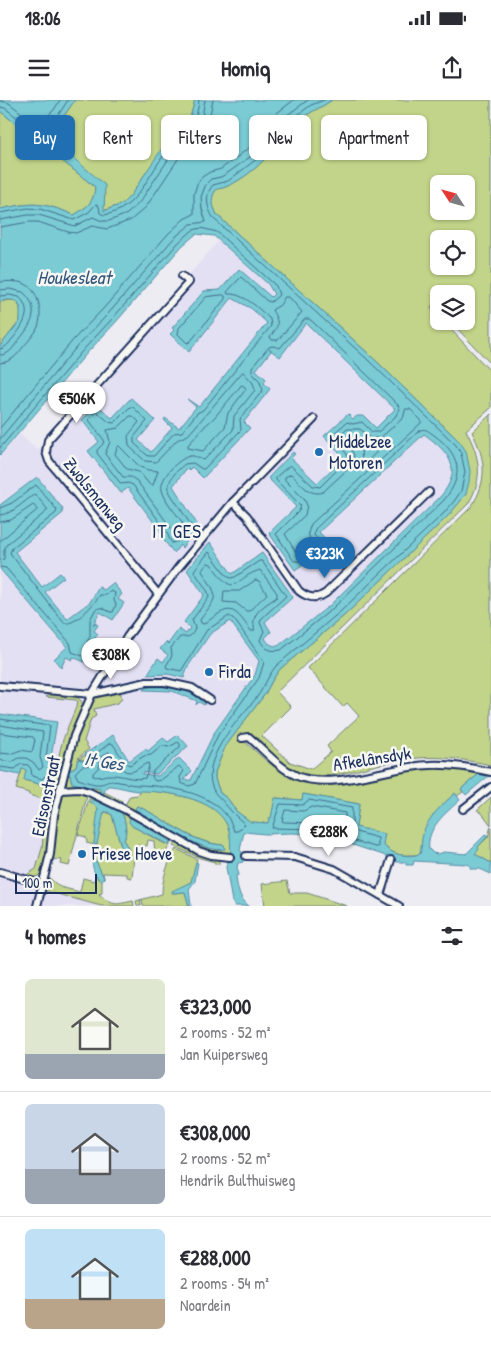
<!DOCTYPE html>
<meta charset="utf-8">
<style>
body{margin:0;font-family:"Patrick Hand",sans-serif;background:#f2f2f3;color:#2b2b33;height:100vh;display:flex;flex-direction:column;font-size:19px;white-space:nowrap}
*{box-sizing:border-box;margin:0}
p{font-size:16px;color:#7c7c81}
.icon{flex:none;width:28px;height:28px;fill:none;stroke:currentColor;stroke-width:2;stroke-linecap:round;stroke-linejoin:round}
.map{position:relative;height:806px;overflow:hidden}
.drawer{display:flex;flex-direction:column;background:#fff;flex:1}
.drawer>*{flex:none}
.guide{position:absolute;left:15px;top:15px;width:461px;height:45px;display:flex;gap:10px}
.needle{width:32px;rotate:306deg}
.tools{position:absolute;left:430px;top:75px;display:grid;gap:10px}
.tools a{display:grid;place-items:center;width:45px;height:45px;border-radius:8px;background:#fff;box-shadow:0 1px 4px #0004;font-size:25px}
.scale{position:absolute;left:15px;bottom:12px;width:82px;box-sizing:border-box;padding-left:5px;border:2px solid #1b2f5e;border-top:0;font-size:14px;line-height:18px;white-space:nowrap;color:#1b2f5e;-webkit-text-stroke:4px #f6f6f2;paint-order:stroke}
.price{position:absolute;translate:-50% -42px;padding:0 11px;border-radius:18px;background:#fff;color:#222;font-size:16px;line-height:32px;filter:drop-shadow(0 1px 2px #0008)}
.price::after{content:'';position:absolute;left:50%;top:30px;width:15px;height:11px;margin-left:-8px;background:inherit;clip-path:polygon(0 0,100% 0,50% 100%)}
.price.selected{background:#1f6fb2;color:#fff}
ul{padding:0;list-style:none}
li{display:flex;align-items:center;gap:15px;height:125px;padding:0 25px}
li+li{border-top:1px solid #e1e1e2}
li span{display:grid;place-items:center;flex:none;width:140px;height:100px;border-radius:8px;color:#555}
li>.icon{margin-inline-start:auto}
span .icon{width:60px;height:60px;fill:#fffc;stroke-width:1}
li b{font-size:21px}
h2{display:flex;justify-content:space-between;align-items:center;height:60px;padding:0 25px;font-size:21px}
.pill{padding:0 18px;border-radius:8px;background:#fff;box-shadow:0 1px 4px #0004;font-size:18px;line-height:45px}
.pill.selected{background:#1f6fb2;color:#fff}
.status{display:flex;justify-content:space-between;align-items:center;height:35px;padding:0 25px;background:#fff;direction:ltr}
.status svg{height:14px;fill:currentColor}
header{display:flex;justify-content:space-between;align-items:center;height:65px;padding:0 25px;background:#fff;font-size:22px;font-weight:700}
.map>svg:first-child{display:block}
.built{fill:#e4e0f4}
.green{fill:#c2d489;stroke:#6e8274;fill-rule:evenodd}
.water{fill:#7acbd4;stroke:#548da5}
.lines{fill:none;stroke-linecap:round;stroke-linejoin:round}
.shore{stroke:#416d8d;stroke-width:1}
.minor-casing{stroke:#1b2f5e;stroke-width:10}
.minor{stroke:#f6f6f2;stroke-width:6}
.poi-dot{fill:#1f6fb2;stroke:#f6f6f2;stroke-width:2}
.labels{text-anchor:middle;stroke-width:5;stroke-linejoin:round;paint-order:stroke}
.poi-label{font-size:18px;fill:#1b2f5e;stroke:#f6f6f2;text-anchor:start}
.street-label{font-size:18px;fill:#1b2f5e;stroke:#f6f6f2}
.water-label{font-size:19px;font-style:italic;fill:#33567c;stroke:#f6f6f2}
.neighbourhood-label{font-size:19px;letter-spacing:1px;fill:#1b2f5e;stroke:#f6f6f2}
</style>
<div class="status"><b>18:06</b><svg viewBox="0 0 49 12"><path d="M0 12V9h3v3zM5 12V6h3v6zM10 12V3h3v9zM15 12V0h3v12zM26 1h20v11H26zM47 4h2v5h-2z"/></svg></div>
<header><svg class="icon" aria-label="menu" viewBox="0 0 24 24"><path d="M4 6h16M4 12h16M4 18h16"/></svg>Homiq<svg class="icon" aria-label="share" viewBox="0 0 24 24"><path d="M12 15V3M7 8l5-5 5 5M5 13v7h14v-7"/></svg></header>
<div class="map">
<svg width="491" height="806" viewBox="0 0 491 806">
<rect width="100%" height="100%" fill="#eeecf3"/>
<filter id="ink" filterUnits="userSpaceOnUse"><feTurbulence type="fractalNoise" baseFrequency=".02" numOctaves="2"/><feDisplacementMap in="SourceGraphic" scale="10" xChannelSelector="R" yChannelSelector="G"/><feConvolveMatrix kernelMatrix="1 2 1 2 8 2 1 2 1" color-interpolation-filters="sRGB"/></filter>
<g filter="url(#ink)">
<g class="built">
<polygon points="219,140 268,184 275,194 310,225 395,309 441,347 447,355 452,365 450,383 440,397 329,506 278,546 220,623 208,644 191,680 142,674 167,642 163,638 147,652 145,649 129,661 113,635 86,655 89,662 71,670 59,666 51,658 57,622 0,614 0,355 20,334 37,350"/>
<polygon points="0,664 45,675 49,717 39,780 114,806 0,806"/>
</g>
<g class="green">
<polygon points="75,0 195,0 190,18 182,31 165,45 131,95 122,104 103,111 105,94 49,37 50,28 63,17"/>
<path d="M332 0H491V264L450 221H466V194H439V209L435 206H431L433 211 439 216V221H443L491 272V308L466 330C480 357 484 378 468 404L277 592 291 607 262 636 290 662 311 669 331 652 327 646 359 616 347 603 343 607 308 568 471 407C488 381 486 359 472 332L491 314V665C466 660 443 656 418 658 405 659 390 662 377 665 348 672 322 682 294 670 277 662 263 645 250 632L243 640C276 670 300 693 348 683 367 679 385 672 404 669 433 665 453 668 481 672L461 689 463 692 457 696 455 693C436 711 422 724 421 751L420 754 414 755H400L392 752 356 727 359 704 303 694 302 700 276 698 271 718 268 723 250 722 236 711 228 699 220 693 215 679V672L225 647 265 594 273 579 280 569 345 515 448 416 466 394 460 342 371 256 217 115C213 106 209 97 217 89 231 88 253 71 263 61 273 50 281 35 293 25 305 14 319 9 332 0ZM439 84H466V111H439ZM439 139H466V166H439Z"/>
<path d="M0 11 95 87C94 103 87 107 74 115 42 102 34 102 0 109Z"/>
<polygon points="9,200 16,200 19,203 21,213 20,221 0,246 0,202"/>
<polygon points="120,591 122,598 118,603 94,609 96,616 91,619 84,641 89,649 78,658 79,659 85,655 89,661 78,659 76,666 71,670 68,669 78,636 93,599 98,596"/>
<path d="M49 594C60 595 79 593 83 604L63 668 59 666C56 649 72 619 78 602L76 600 46 597Z"/>
<polygon points="22,669 27,670 24,680 48,686 50,676 57,671 62,672 49,719 46,719 43,715 45,700 29,695 29,693 16,689"/>
<polygon points="67,674 70,675 72,683 101,689 100,692 103,694 104,692 122,701 120,705 66,688 64,686"/>
<path d="M141 690C166 692 218 698 228 727 231 735 231 745 231 754H214L199 749 124 707 130 696 138 695ZM137 706C166 718 190 743 224 745L222 750C191 747 162 725 135 709Z"/>
<polygon points="67,692 78,692 87,696 69,766 61,764 62,760 51,759 56,720 62,695"/>
<path d="M92 696 121 710 171 739 170 745 164 755 155 756 154 741 148 740 147 746 135 745 132 778 127 777V774L103 773 104 778 94 757 103 714 106 712 112 715 121 746 125 743 124 741C127 733 126 721 122 713L102 703H92L98 707C98 720 95 732 94 745L87 743 86 737 78 735 89 699ZM130 717 170 741 165 744 132 726Z"/>
<polygon points="491,697 491,725 482,713 477,710"/>
<path d="M47 725 49 726C49 739 49 785 27 777L28 774 36 769 42 748 44 726Z"/>
<polygon points="491,726 491,763 475,754 478,749 477,748 488,737"/>
<polygon points="175,743 200,754 217,758 220,764 215,764 215,762 200,758 173,746"/>
<path d="M176 749 197 759 191 782 172 792 173 793 185 792 189 806H143L142 800H140L141 806H137L136 801 162 794C162 779 168 762 176 749Z"/>
<path d="M96 774 98 779 102 780V793L99 794C113 806 114 805 133 801L134 806H101L46 791 45 794 43 791 48 777 60 787 80 792 83 778 94 781Z"/>
<polygon points="287,781 290,793 307,793 347,806 265,806 262,784"/>
</g>
<g class="water">
<path d="M0 0H75L63 17 50 28 49 37 105 85 104 111 122 104 131 95 163 47 182 31 190 18 195 0H332C319 9 305 14 293 25 281 35 273 50 263 61 253 71 231 88 217 89 209 97 213 106 217 115L371 256 460 342 466 351 470 371 469 382 466 394 459 403 448 416 345 515 280 569 273 579 265 594 225 647 215 672V679L220 693 228 699 236 711 251 722 268 723 269 718H271L275 698 302 700 303 694 359 704 356 727 385 734 383 744C390 755 408 758 420 754 422 747 421 740 423 734 427 717 443 705 455 693L460 700C446 713 426 728 429 749L433 753 438 754 444 752 466 754 486 734 488 736 478 747 479 749 475 754 491 763V774L480 769H471L469 765 466 764 414 761 413 765H406V762H397L383 755 344 742 313 734 291 733 266 734 244 732 240 750 242 752 243 762 238 763 237 768 239 775H236C237 788 239 798 249 806H235L232 802 226 767 227 763 231 759C230 748 232 735 227 725 214 697 164 691 138 691 129 690 120 687 111 686H107L103 694 100 692V689L72 683 70 675 58 671 53 677H50L48 686 24 680 26 670 22 669 20 675 0 671V614L57 622 51 658 58 661 59 666 71 670 76 666 78 659 89 662 85 654 113 635 129 661 145 649 148 651 163 638 168 642 178 635 188 646 157 674 143 672 142 674 158 676 179 658 192 671 183 680H191L214 633 255 575 259 561 230 521 210 534 187 568 184 578 168 574 147 575 158 558 163 562 168 555 160 549 166 542 168 544 179 529 186 534 190 528 184 522 204 495 187 470 210 442 232 474 262 453 293 497 265 522 271 532 265 538C268 544 272 546 278 546L329 506 440 397C464 369 449 352 424 334L319 432 329 443 324 448 327 452 316 463 309 457 301 466 295 470 269 433 296 407 268 378 293 352 295 354 291 358 317 383 344 358 324 336 348 314 353 319 357 316H364L376 328 395 309 306 223 280 257 269 249 271 251 256 270 266 279 264 283 270 289 244 322 250 328 203 378 192 367 189 370 187 368 173 386 199 427 191 432 192 435 182 448 180 445 174 453 162 438 164 436 128 388 121 393 88 351 99 342 82 320 89 313 86 308 93 301 112 318 131 298 155 320 138 340 151 352 172 328 164 320 165 318 179 328 196 307 187 299 199 307 267 223 252 209 232 198 189 252 170 234 174 230 172 228 204 191 220 190 239 169 271 197 274 194 268 184 214 136 196 134 182 146 116 222 88 252 0 355V246L20 221V206L18 205 19 203C15 199 5 199 0 202V109C34 102 42 102 74 115 87 107 94 103 95 87L0 11Z"/>
<polygon points="37,377 63,409 62,411 63,413 15,452 42,487 60,473 64,477 45,492 67,519 90,502 99,487 104,490 113,483 122,494 118,499 124,503 113,520 100,512 93,525 95,523 98,525 94,531 98,534 91,544 101,550 91,565 73,557 72,560 66,557 61,568 54,559 67,547 0,469 0,405"/>
<path d="M152 587C170 586 192 590 205 603L204 605 199 602 196 605 197 601 172 591 143 590 144 588Z"/>
<polygon points="481,672 491,674 466,695 461,689"/>
<path d="M92 699 122 713C126 721 127 733 124 741L129 750 128 754 121 746 112 715 108 712H104L94 757 104 778 101 781C92 775 89 754 96 747L94 743 98 708 90 702Z"/>
<path d="M137 706C166 718 191 744 224 745L225 749C205 755 154 720 135 709Z"/>
<polygon points="130,717 170,741 169,745 132,726 129,722"/>
<polygon points="196,762 198,763 195,781 189,789 191,806 189,806 185,792 172,793 172,791 191,782"/>
</g>
<g class="lines">
<g class="shore">
<polyline points="0,1 9,3 37,25 54,10 60,0"/>
<polyline points="0,7 5,8 42,37 44,35 46,25 59,14 68,0"/>
<path d="M0 113 28 108 40 109 74 120 89 112 96 104 99 106 100 113 104 115C138 110 148 74 167 51 170 47 175 44 179 41 191 31 198 15 199 0"/>
<polyline points="0,120 28,115 39,115 75,126 93,117 102,121 109,121 127,114 139,103 172,54 192,36 201,22 205,0"/>
<polyline points="0,127 29,122 38,122 68,132 76,133 92,126 107,129 131,120 146,107 178,59 198,41 208,24 213,0"/>
<path d="M0 182C8 181 16 181 23 183 39 189 43 213 38 227 35 234 29 240 24 246 17 255 12 262 0 263"/>
<path d="M0 190 10 189 23 192C42 209 31 226 18 241 13 248 9 255 0 255"/>
<polygon points="223,195 225,196 225,199 190,242 187,243 178,234 179,228 206,197"/>
<path d="M0 196 10 195 19 197C33 210 24 224 15 236 10 241 7 248 0 249"/>
<path d="M285 197H289L302 212 278 240H272L270 237C280 224 279 223 272 210L280 205Z"/>
<path d="M243 272 253 283 255 290 234 316 233 330 204 360C199 359 195 355 190 356 179 358 159 378 162 390 165 402 176 413 183 423L180 433 176 435 137 381 131 377H123L105 354 110 342 107 330 118 328 130 316H133L139 322 128 336 129 346 145 361 156 362 177 340 188 335Z"/>
<polygon points="242,285 245,287 246,289 228,313 225,327 203,351 188,348 188,345 206,325 213,319"/>
<path d="M406 309H410L421 320V323L311 424 308 433 312 445 304 447 298 452 295 451 285 434 305 415 307 405 304 399 285 380V377L291 374C300 382 309 397 323 392L351 366C359 354 349 347 341 338V335L347 329H360L370 338H380L403 318Z"/>
<polyline points="0,328 74,239 103,209 168,134 184,119 194,114 194,94 197,84 202,77 210,72 221,69 249,48 277,13 294,0"/>
<polygon points="356,338 367,345 379,348 378,351 366,362 362,361 361,350 354,341"/>
<polyline points="0,339 79,244 108,214 174,138 191,124 206,122 202,109 201,97 206,84 211,79 221,77 229,72 254,54 283,18 308,0"/>
<polygon points="119,346 140,367 148,370 158,371 153,385 150,385 139,372 127,369 115,354 117,348"/>
<path d="M0 348 84 249 113 218 178 143 193 130 201 128 217 132 276 186 279 195 271 202 267 201 241 177 227 192 228 194C244 193 259 209 270 219L271 226 203 310 197 313 182 332 174 333 154 356H148L134 343V337L147 321 133 307H130L114 323 109 322 96 311 89 320 104 340 103 344 97 350V353L121 384 128 383 133 385 167 432 169 438 172 443 182 440 191 425 170 393C165 382 177 370 185 364L193 363 202 369H204L241 330 240 319 263 290 259 280 252 273V267L269 247 273 246 280 248 305 219H309L313 222 398 305 400 309 395 317 378 332H372L362 322 353 324 347 322 333 334 332 338 347 354 348 359 320 387 313 386 290 365 276 377V380L301 406 299 411 276 434 294 461H299L307 452 316 455 319 453 321 443 314 435 315 429 420 330C427 328 429 332 434 335 460 354 465 375 444 400L332 509 281 550C271 552 264 549 260 540L264 531 260 523 261 519 286 496 262 461H259L235 477 231 478 227 476 209 452 195 469 194 471 208 492 209 497 192 520 195 528C192 538 188 537 180 537L171 548 172 556 166 566 167 568 181 571 207 530 229 516 234 519 264 562 259 578 218 635 195 684 189 686 181 683 180 677 184 671 179 666 161 680 155 681 152 677 153 671 180 647V644L178 642 169 647 162 646 151 655 144 656 130 665 125 663 113 644 110 643 94 655V661L92 665 82 666 75 673 78 679C84 681 94 685 101 684 104 684 107 681 111 681 120 681 129 685 138 685 171 686 224 693 234 731H238L243 726 244 723C236 717 231 711 225 704 221 698 216 696 213 689 200 660 236 622 253 602 263 591 267 577 276 566L341 511 444 413 455 400 461 391 465 372 461 353 456 345 368 260 214 119C207 108 204 96 213 85L228 81 258 58 288 22 311 5 324 0"/>
<path d="M0 408 12 403 36 385 57 410 56 413 12 448 10 453 64 523C75 526 94 504 100 495H106L111 491 115 493 114 500 116 505 113 512H110L103 508H99L95 510 90 520V536L86 544 88 548 93 552 90 558H88L72 552 70 543 6 468 0 467"/>
<path d="M0 415C13 414 24 401 35 394L48 410 7 444 4 450V459L0 460"/>
<polyline points="0,422 11,420 33,405 37,408 37,410 0,441"/>
<path d="M208 463 211 464C237 501 231 479 260 470L277 493V497C270 502 255 510 254 520 253 524 255 528 254 531H251C232 504 230 505 204 524L201 523 200 520C219 494 219 498 202 471Z"/>
<polygon points="256,480 259,481 267,494 249,511 246,511 236,503 223,502 224,491 239,491"/>
<polyline points="0,619 50,626 46,658 54,667 42,679 32,676 31,669 28,665 21,664 15,669 0,667"/>
<polyline points="0,625 43,632 40,657 43,667 39,670 33,662 26,658 19,658 12,662 0,660"/>
<polyline points="0,633 33,637 35,640 32,652 21,650 10,654 0,653"/>
<path d="M109 652C117 658 120 676 134 671 139 669 143 664 148 663L149 666 145 678C133 681 121 674 109 675 103 675 100 678 93 676V673L99 667 101 657Z"/>
<polygon points="309,700 352,708 352,729 356,732 378,738 378,747 375,747 314,729 272,728 280,704 302,705"/>
<polygon points="312,707 345,713 345,729 342,730 314,723 284,722 282,721 285,710 303,711"/>
</g>
<g class="minor-casing">
<g id="minor">
<path d="M233 402 247 416 299 491C308 498 316 500 326 493L429 392"/>
<polyline points="158,494 49,361 46,352 48,340 189,182 182,176"/>
<polyline points="0,586 92,594 147,582 165,582 192,588 210,600"/>
<path d="M242 638 249 637C264 650 279 668 297 676 333 691 390 666 430 665 451 664 471 668 491 672"/>
<polyline points="60,690 79,689 89,692 124,709 199,751 211,755 230,757"/>
<polyline points="463,709 491,687"/>
<polyline points="246,756 295,757 334,769 399,806"/>
<polyline points="0,772 42,784"/>
<polyline points="380,795 391,760"/>
<polyline points="37,806 50,754 54,715 64,674 74,636 92,594 127,537 178,468 233,402 314,319"/>
</g>
</g>
<use href="#minor" class="minor"/>
</g>
</g>
<g class="poi-dot">
<circle cx="319" cy="352" r="5"/>
<circle cx="209" cy="572" r="5"/>
<circle cx="82" cy="754" r="5"/>
</g>
<g class="labels">
<g class="poi-label">
<text x="329" y="348">Middelzee<tspan x="329" dy="21">Motoren</tspan></text>
<text x="219" y="578">Firda</text>
<text x="92" y="760">Friese Hoeve</text>
</g>
<g class="street-label">
<text transform="translate(95 394) rotate(51)" y="6">Zwolsmanweg</text>
<text transform="translate(372 659) rotate(-9)" y="6">Afkelânsdyk</text>
<text transform="translate(46 696) rotate(-78)" y="6">Edisonstraat</text>
</g>
<g class="water-label">
<text x="74" y="184">Houkesleat</text>
<text transform="translate(104 661) rotate(9)" y="7">It Ges</text>
</g>
<g class="neighbourhood-label">
<text x="177" y="438">IT GES</text>
</g>
</g>
</svg>
<div class="tools">
<a><svg class="needle" viewBox="-14 -14 28 28"><path d="M0-13l5 13h-10z" fill="#e53935"/><path d="M0 13l5-13h-10z" fill="#7c7c81"/></svg></a>
<a><svg class="icon" aria-label="locate" viewBox="0 0 24 24"><circle cx="12" cy="12" r="6"/><path d="M12 2v4M12 18v4M2 12h4M18 12h4"/></svg></a>
<a><svg class="icon" aria-label="layers" viewBox="0 0 24 24"><path d="M12 4l9 5-9 5-9-5zM3 14l9 5 9-5"/></svg></a>
</div>
<div class="scale">100 m</div>
<b class="price" style="left:77px;top:324px">€506K</b>
<b class="price selected" style="left:325px;top:479px">€323K</b>
<b class="price" style="left:111px;top:580px">€308K</b>
<b class="price" style="left:329px;top:757px">€288K</b>
<div class="guide">
<a class="pill selected">Buy</a>
<a class="pill">Rent</a>
<a class="pill">Filters</a>
<a class="pill">New</a>
<a class="pill">Apartment</a>
</div>
</div>
<section class="drawer">
<h2>4 homes<svg class="icon" aria-label="filters" viewBox="0 0 24 24"><path d="M4 7h16M4 17h16"/><circle cx="9" cy="7" r="2"/><circle cx="15" cy="17" r="2"/></svg></h2>
<ul>
<li><span style="background:linear-gradient(#dfe7d0 75%,#9aa5b1 0)"><svg class="icon" aria-label="home" viewBox="0 0 24 24"><path d="M3 11l9-7 9 7M6 9v11h12V9"/></svg></span><div><b>€323,000</b><p>2 rooms · 52 m²</p><p>Jan Kuipersweg</p></div></li>
<li><span style="background:linear-gradient(#c9d6e8 65%,#9aa5b1 0)"><svg class="icon" aria-label="home" viewBox="0 0 24 24"><path d="M3 11l9-7 9 7M6 9v11h12V9"/></svg></span><div><b>€308,000</b><p>2 rooms · 52 m²</p><p>Hendrik Bulthuisweg</p></div></li>
<li><span style="background:linear-gradient(#bfe0f5 70%,#b9a48a 0)"><svg class="icon" aria-label="home" viewBox="0 0 24 24"><path d="M3 11l9-7 9 7M6 9v11h12V9"/></svg></span><div><b>€288,000</b><p>2 rooms · 54 m²</p><p>Noardein</p></div></li>
</ul>
</section>
